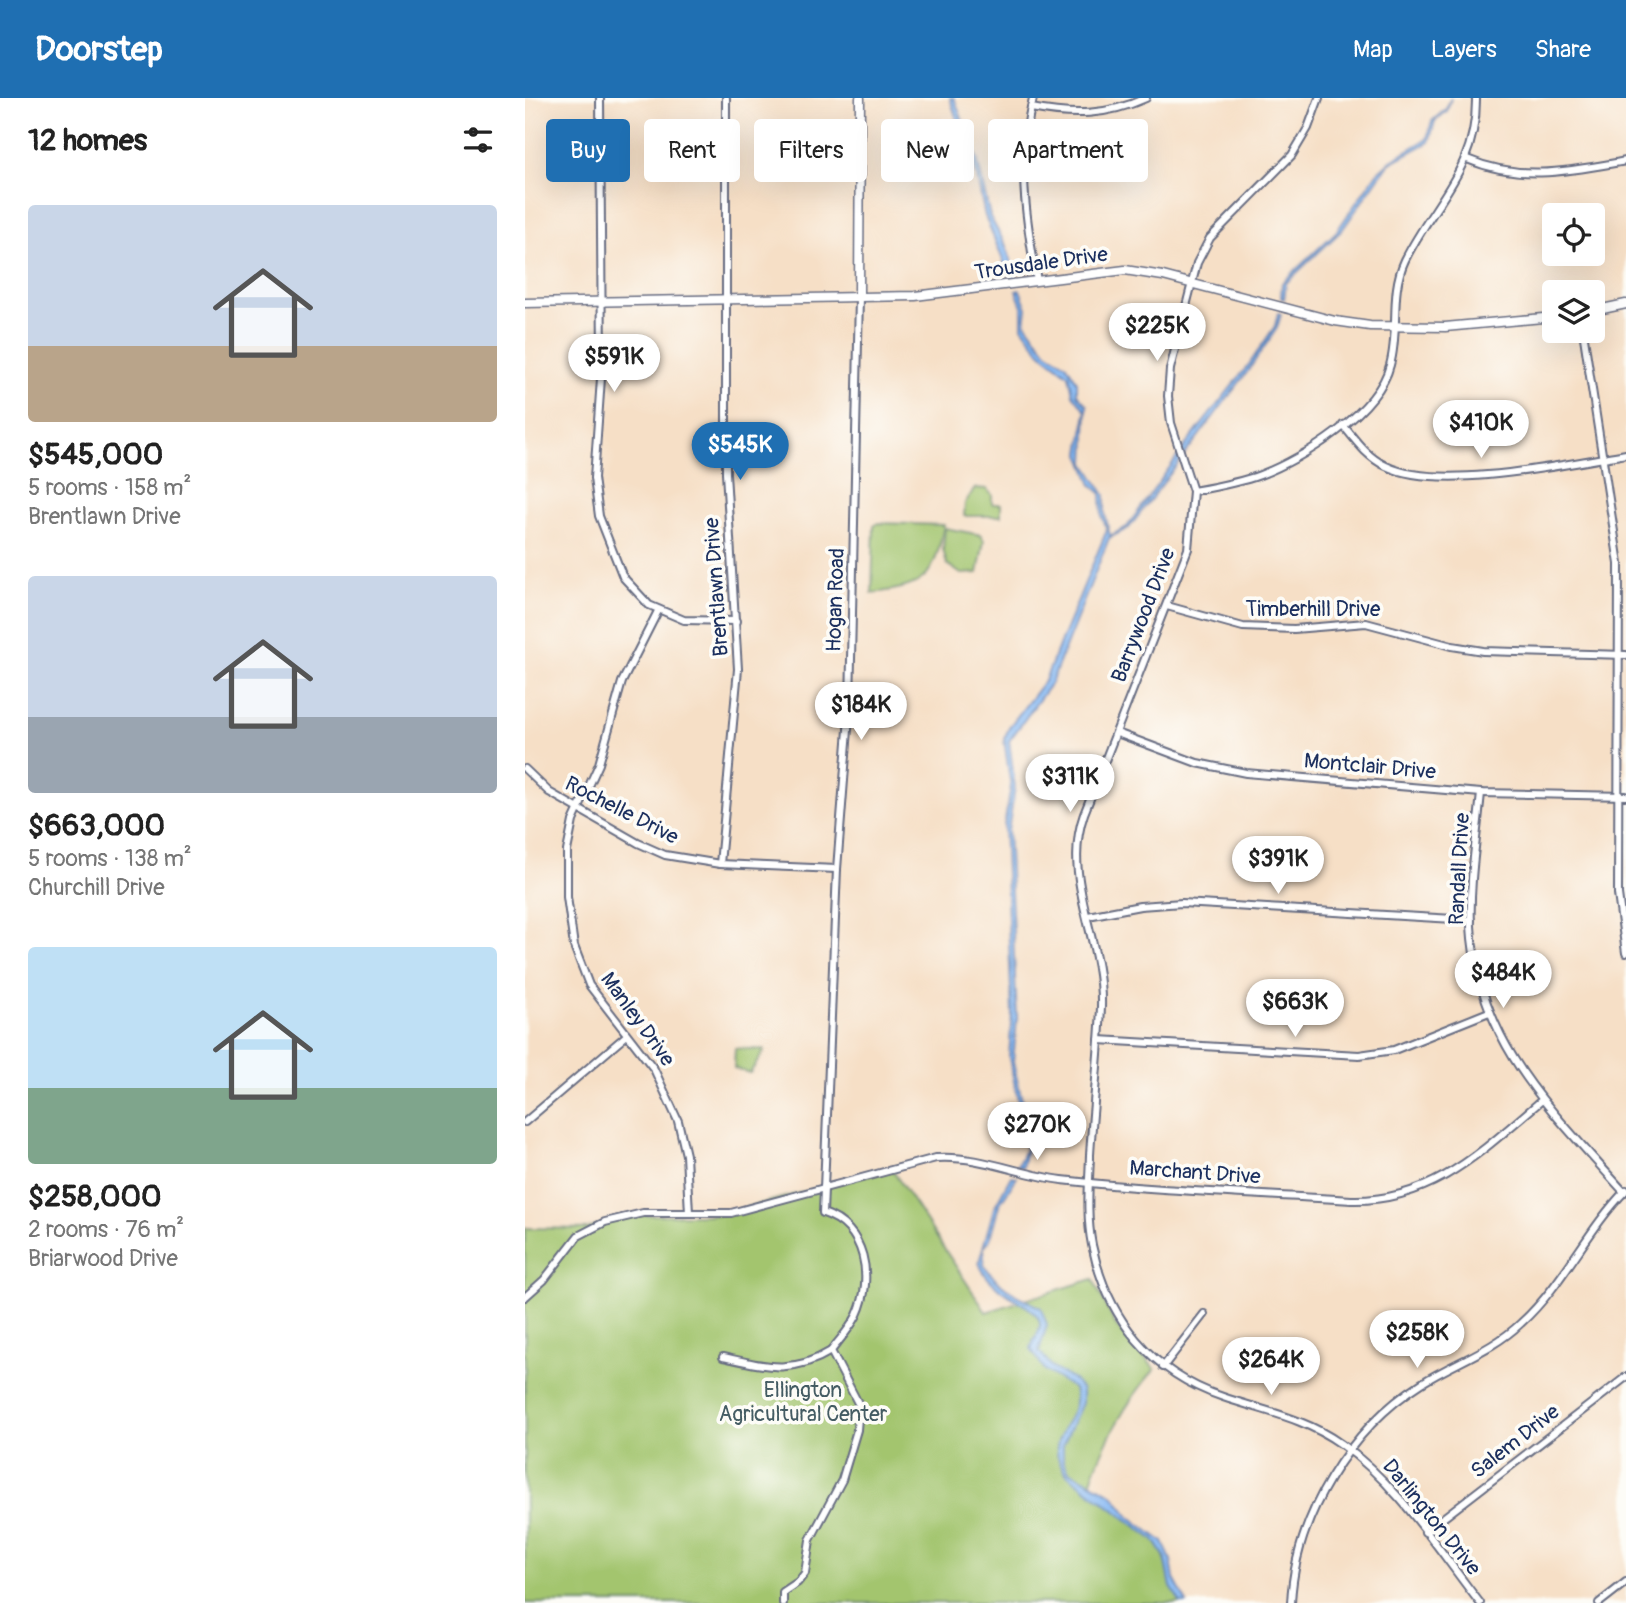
<!DOCTYPE html>
<meta charset="utf-8">
<style>
body{margin:0;font-family:Pangolin,sans-serif;background:#f2f2f2;color:#222;height:100vh;display:flex;flex-direction:column;font-size:26px;white-space:nowrap}
*{box-sizing:border-box;margin:0}
p{font-size:23px;color:#767676}
.icon{flex:none;width:38px;height:38px;fill:none;stroke:currentColor;stroke-width:2;stroke-linecap:round;stroke-linejoin:round}
.map{position:relative;flex:1;overflow:hidden}
.drawer{display:flex;flex-direction:column;background:#fff;width:525px}
.drawer>*{flex:none}
.top-card{position:absolute;left:21px;top:21px;width:665px;height:63px;display:flex;gap:14px}
.fabs{position:absolute;left:1017px;top:105px;display:grid;gap:14px}
.fabs a{display:grid;place-items:center;width:63px;height:63px;border-radius:7px;background:#fff;box-shadow:0 7px 28px #0002;font-size:35px}
.price{position:absolute;translate:-50% -60px;padding:0 16px;border-radius:24px;background:#fff;color:#222;font-size:23px;line-height:46px;filter:drop-shadow(0 2px 4px #0008)}
.price::after{content:'';position:absolute;left:50%;top:42px;width:21px;height:16px;margin-left:-10px;background:inherit;clip-path:polygon(0 0,100% 0,50% 100%)}
.price.on{background:#1f6fb2;color:#fff}
ul{padding:0;list-style:none}
li{display:grid;align-content:center;gap:14px;height:371px;padding:0 28px}
li span{display:grid;place-items:center;height:217px;border-radius:7px;color:#555}
li>.icon{margin-inline-start:auto}
span .icon{width:126px;height:126px;fill:#fffc;stroke-width:1}
li b{font-size:30px}
h2{display:flex;justify-content:space-between;align-items:center;height:84px;padding:0 28px;font-size:30px}
.chip{padding:0 24px;border-radius:7px;background:#fff;box-shadow:0 7px 28px #0002;font-size:24px;line-height:63px}
.chip.on{background:#1f6fb2;color:#fff}
header{display:flex;align-items:center;gap:42px;box-sizing:border-box;height:98px;padding:0 35px;background:#1f6fb2;color:#fff}
header strong{font-size:33px}
nav{display:flex;gap:38px;margin-inline-start:auto;font-size:24px}
main{display:flex;flex:1;min-height:0}
.map>svg:first-child{display:block}
.green{fill:#a3c56e;stroke:#5f7a66;stroke-width:2}
.water{fill:#86b8f3;stroke:#5074a8;stroke-width:2}
.lines{fill:none;stroke-linecap:round;stroke-linejoin:round}
.street-casing{stroke:#686d82;stroke-width:10}
.secondary-casing{stroke:#686d82;stroke-width:11}
.street{stroke:#fff;stroke-width:6}
.secondary{stroke:#fff;stroke-width:8}
.labels{text-anchor:middle;stroke-width:7;stroke-linejoin:round;paint-order:stroke}
.street-label{font-size:21px;fill:#1b2f5e;stroke:#fdfcf7}
.park-label{font-size:21px;fill:#445c63;stroke:#fdfcf7}
</style>
<header>
<strong>Doorstep</strong>
<nav><a>Map</a><a>Layers</a><a>Share</a></nav>
</header>
<main>
<section class="drawer">
<h2>12 homes<svg class="icon" aria-label="filters" viewBox="0 0 24 24"><path d="M4 7h16M4 17h16"/><circle cx="9" cy="7" r="2"/><circle cx="15" cy="17" r="2"/></svg></h2>
<ul>
<li><span style="background:linear-gradient(#c9d6e8 65%,#b9a48a 0)"><svg class="icon" aria-label="home" viewBox="0 0 24 24"><path d="M3 11l9-7 9 7M6 9v11h12V9"/></svg></span><div><b>$545,000</b><p>5 rooms · 158 m²</p><p>Brentlawn Drive</p></div></li>
<li><span style="background:linear-gradient(#c9d6e8 65%,#9aa5b1 0)"><svg class="icon" aria-label="home" viewBox="0 0 24 24"><path d="M3 11l9-7 9 7M6 9v11h12V9"/></svg></span><div><b>$663,000</b><p>5 rooms · 138 m²</p><p>Churchill Drive</p></div></li>
<li><span style="background:linear-gradient(#bfe0f5 65%,#7fa58c 0)"><svg class="icon" aria-label="home" viewBox="0 0 24 24"><path d="M3 11l9-7 9 7M6 9v11h12V9"/></svg></span><div><b>$258,000</b><p>2 rooms · 76 m²</p><p>Briarwood Drive</p></div></li>
</ul>
</section>
<div class="map">
<svg width="1101" height="1505" viewBox="0 0 1101 1505">
<rect width="100%" height="100%" fill="#fdfcf7"/>
<filter id="ink" filterUnits="userSpaceOnUse"><feTurbulence type="fractalNoise" baseFrequency=".0143" numOctaves="2"/><feDisplacementMap in="SourceGraphic" scale="14" xChannelSelector="R" yChannelSelector="G"/><feConvolveMatrix kernelMatrix="1 2 1 2 8 2 1 2 1" color-interpolation-filters="sRGB"/></filter>
<filter id="wash" filterUnits="userSpaceOnUse"><feTurbulence type="fractalNoise" baseFrequency=".00686" numOctaves="4" result="noise"/><feDisplacementMap in="SourceGraphic" scale="28" xChannelSelector="R" yChannelSelector="G"/><feGaussianBlur stdDeviation="1.57" result="paint"/><feColorMatrix in="noise" values="0 0 0 0 0 0 0 0 0 0 0 0 0 0 0 0 0 1.4 0 .05"/><feComposite in="paint" operator="in"/></filter>
<g filter="url(#wash)">
<rect width="100%" height="100%" fill="#f6dfc6"/>
<g class="green">
<polygon points="450,390 461,391 467,397 467,406 476,406 476,418 439,418 440,405"/>
<path d="M353 425 419 427C409 480 401 489 347 495L349 428Z"/>
<polygon points="420,430 456,437 459,443 453,475 436,476 422,466 418,451"/>
<polygon points="210,950 240,952 225,975 209,970"/>
<path d="M366 1070 461 1214 568 1181 591 1228 630 1271C602 1302 576 1349 564 1389L632 1442 657 1505H0V1130L63 1131 105 1117H194Z"/>
</g>
<g class="water">
<polygon points="425,0 429,0 452,60 465,119 481,148 491,179 485,179 460,118 448,60 438,40"/>
<polygon points="926,0 922,13 910,23 904,44 865,65 859,72 817,132 761,185 759,201 756,200 757,185 811,134 852,75 866,62 902,41 907,23 921,11"/>
<polygon points="495,192 502,210 500,225 522,254 541,266 552,283 552,296 562,307 560,365 580,397 580,416 585,438 602,429 660,348 725,265 750,228 753,215 756,216 752,230 723,273 604,430 584,440 526,585 484,643 490,689 483,732 492,920 488,964 505,1037 497,1069 492,1068 500,1052 501,1040 484,960 487,915 479,728 486,689 479,641 485,628 520,582 582,432 577,418 576,395 567,387 555,356 561,313 548,296 544,277 517,256 497,229 497,208 491,193"/>
<path d="M486 1078 492 1079 474 1107 464 1143 459 1149V1167L470 1181 491 1197 516 1210 522 1227 514 1253 529 1271 549 1282 557 1292V1305L538 1347V1363L544 1373 587 1396 605 1419 638 1444 646 1462 649 1481 662 1505H656L646 1489 640 1459 629 1442 543 1377C511 1340 559 1323 549 1291L520 1272 506 1251C507 1242 516 1234 515 1225 514 1206 463 1196 454 1164L469 1110Z"/>
</g>
</g>
<g filter="url(#ink)">
<g class="lines">
<g class="street-casing">
<g id="street">
<polyline points="75,0 77,266 69,380 74,418 98,479 124,507 159,522 211,523"/>
<path d="M508 0C492 65 500 117 512 183"/>
<path d="M794 0 783 30 767 57 685 140 672 165 645 271 643 298 646 325 668 393 663 451 559 716C536 781 578 841 576 909 574 958 568 1007 565 1057 564 1087 561 1117 567 1147 582 1220 626 1275 698 1299 739 1313 780 1320 816 1346 873 1386 912 1450 955 1505"/>
<path d="M506 10C548 18 581 18 621 0"/>
<path d="M942 61C996 84 1045 73 1101 63"/>
<polyline points="1058,233 1094,466 1093,796 1101,855"/>
<path d="M818 327C831 343 842 359 861 368 914 394 1042 366 1101 356"/>
<path d="M668 393C690 389 713 385 735 377 778 361 853 314 865 267 875 232 864 196 880 162 909 103 952 73 951 0"/>
<polyline points="642,508 718,529 769,531 841,525 927,548 958,553 1101,557"/>
<polyline points="133,513 97,584 74,666 48,723 42,753 42,799 49,848 64,887 129,971 153,1023 161,1057 164,1115"/>
<polyline points="592,635 672,665 721,675 956,695 1101,698"/>
<polyline points="0,671 24,694 113,745 140,757 195,766 312,771"/>
<path d="M956 695C952 738 944 784 946 828 953 945 1026 1012 1099 1094"/>
<polyline points="195,766 213,571 201,375 201,0"/>
<polyline points="563,818 615,808 657,805 946,822"/>
<polyline points="574,942 834,957 869,952 964,914"/>
<polyline points="0,1024 102,937"/>
<path d="M0 1199 19 1182 53 1138 80 1124 118 1115H206L411 1060C455 1057 495 1077 537 1082 633 1093 730 1096 826 1102 908 1104 958 1052 1017 1002"/>
<path d="M198 1259C239 1268 267 1277 306 1253"/>
<polyline points="638,1269 679,1216"/>
<polyline points="900,1434 1101,1279"/>
<path d="M258 1505V1494L273 1484 280 1475 285 1442 317 1382 332 1332 334 1307 306 1253C315 1241 325 1231 332 1217 349 1180 341 1129 298 1115L312 771 325 606 334 199"/>
<path d="M766 1505C770 1419 824 1331 897 1285 930 1264 967 1253 996 1225 1038 1187 1061 1133 1101 1092"/>
<polyline points="1074,1505 1101,1484"/>
</g>
</g>
<g class="secondary-casing">
<g id="secondary">
<polyline points="334,199 335,0"/>
<polyline points="0,205 390,198 600,172 638,178 810,223 845,228 920,229 1029,219"/>
<polyline points="1068,213 1101,206"/>
</g>
</g>
<use href="#street" class="street"/>
<use href="#secondary" class="secondary"/>
</g>
</g>
<g class="labels">
<g class="street-label">
<text transform="translate(516 165) rotate(-8)" y="7">Trousdale Drive</text>
<text transform="translate(191 489) rotate(-94)" y="7">Brentlawn Drive</text>
<text transform="translate(310 502) rotate(-88)" y="7">Hogan Road</text>
<text x="788" y="518">Timberhill Drive</text>
<text transform="translate(618 517) rotate(-69)" y="7">Barrywood Drive</text>
<text transform="translate(845 668) rotate(5)" y="7">Montclair Drive</text>
<text transform="translate(97 712) rotate(27)" y="7">Rochelle Drive</text>
<text transform="translate(934 771) rotate(-87)" y="7">Randall Drive</text>
<text transform="translate(113 921) rotate(54)" y="7">Manley Drive</text>
<text transform="translate(670 1074) rotate(4)" y="7">Marchant Drive</text>
<text transform="translate(990 1343) rotate(-38)" y="7">Salem Drive</text>
<text transform="translate(907 1419) rotate(51)" y="7">Darlington Drive</text>
</g>
<g class="park-label">
<text x="278" y="1299">Ellington<tspan x="278" dy="24">Agricultural Center</tspan></text>
</g>
</g>
</svg>
<div class="fabs">
<a><svg class="icon" aria-label="locate" viewBox="0 0 24 24"><circle cx="12" cy="12" r="6"/><path d="M12 2v4M12 18v4M2 12h4M18 12h4"/></svg></a>
<a><svg class="icon" aria-label="layers" viewBox="0 0 24 24"><path d="M12 4l9 5-9 5-9-5zM3 14l9 5 9-5"/></svg></a>
</div>
<b class="price" style="left:632px;top:265px">$225K</b>
<b class="price" style="left:89px;top:296px">$591K</b>
<b class="price" style="left:956px;top:362px">$410K</b>
<b class="price on" style="left:215px;top:384px">$545K</b>
<b class="price" style="left:336px;top:644px">$184K</b>
<b class="price" style="left:545px;top:716px">$311K</b>
<b class="price" style="left:753px;top:798px">$391K</b>
<b class="price" style="left:978px;top:912px">$484K</b>
<b class="price" style="left:770px;top:941px">$663K</b>
<b class="price" style="left:512px;top:1064px">$270K</b>
<b class="price" style="left:892px;top:1272px">$258K</b>
<b class="price" style="left:746px;top:1299px">$264K</b>
<div class="top-card">
<a class="chip on">Buy</a>
<a class="chip">Rent</a>
<a class="chip">Filters</a>
<a class="chip">New</a>
<a class="chip">Apartment</a>
</div>
</div>
</main>
